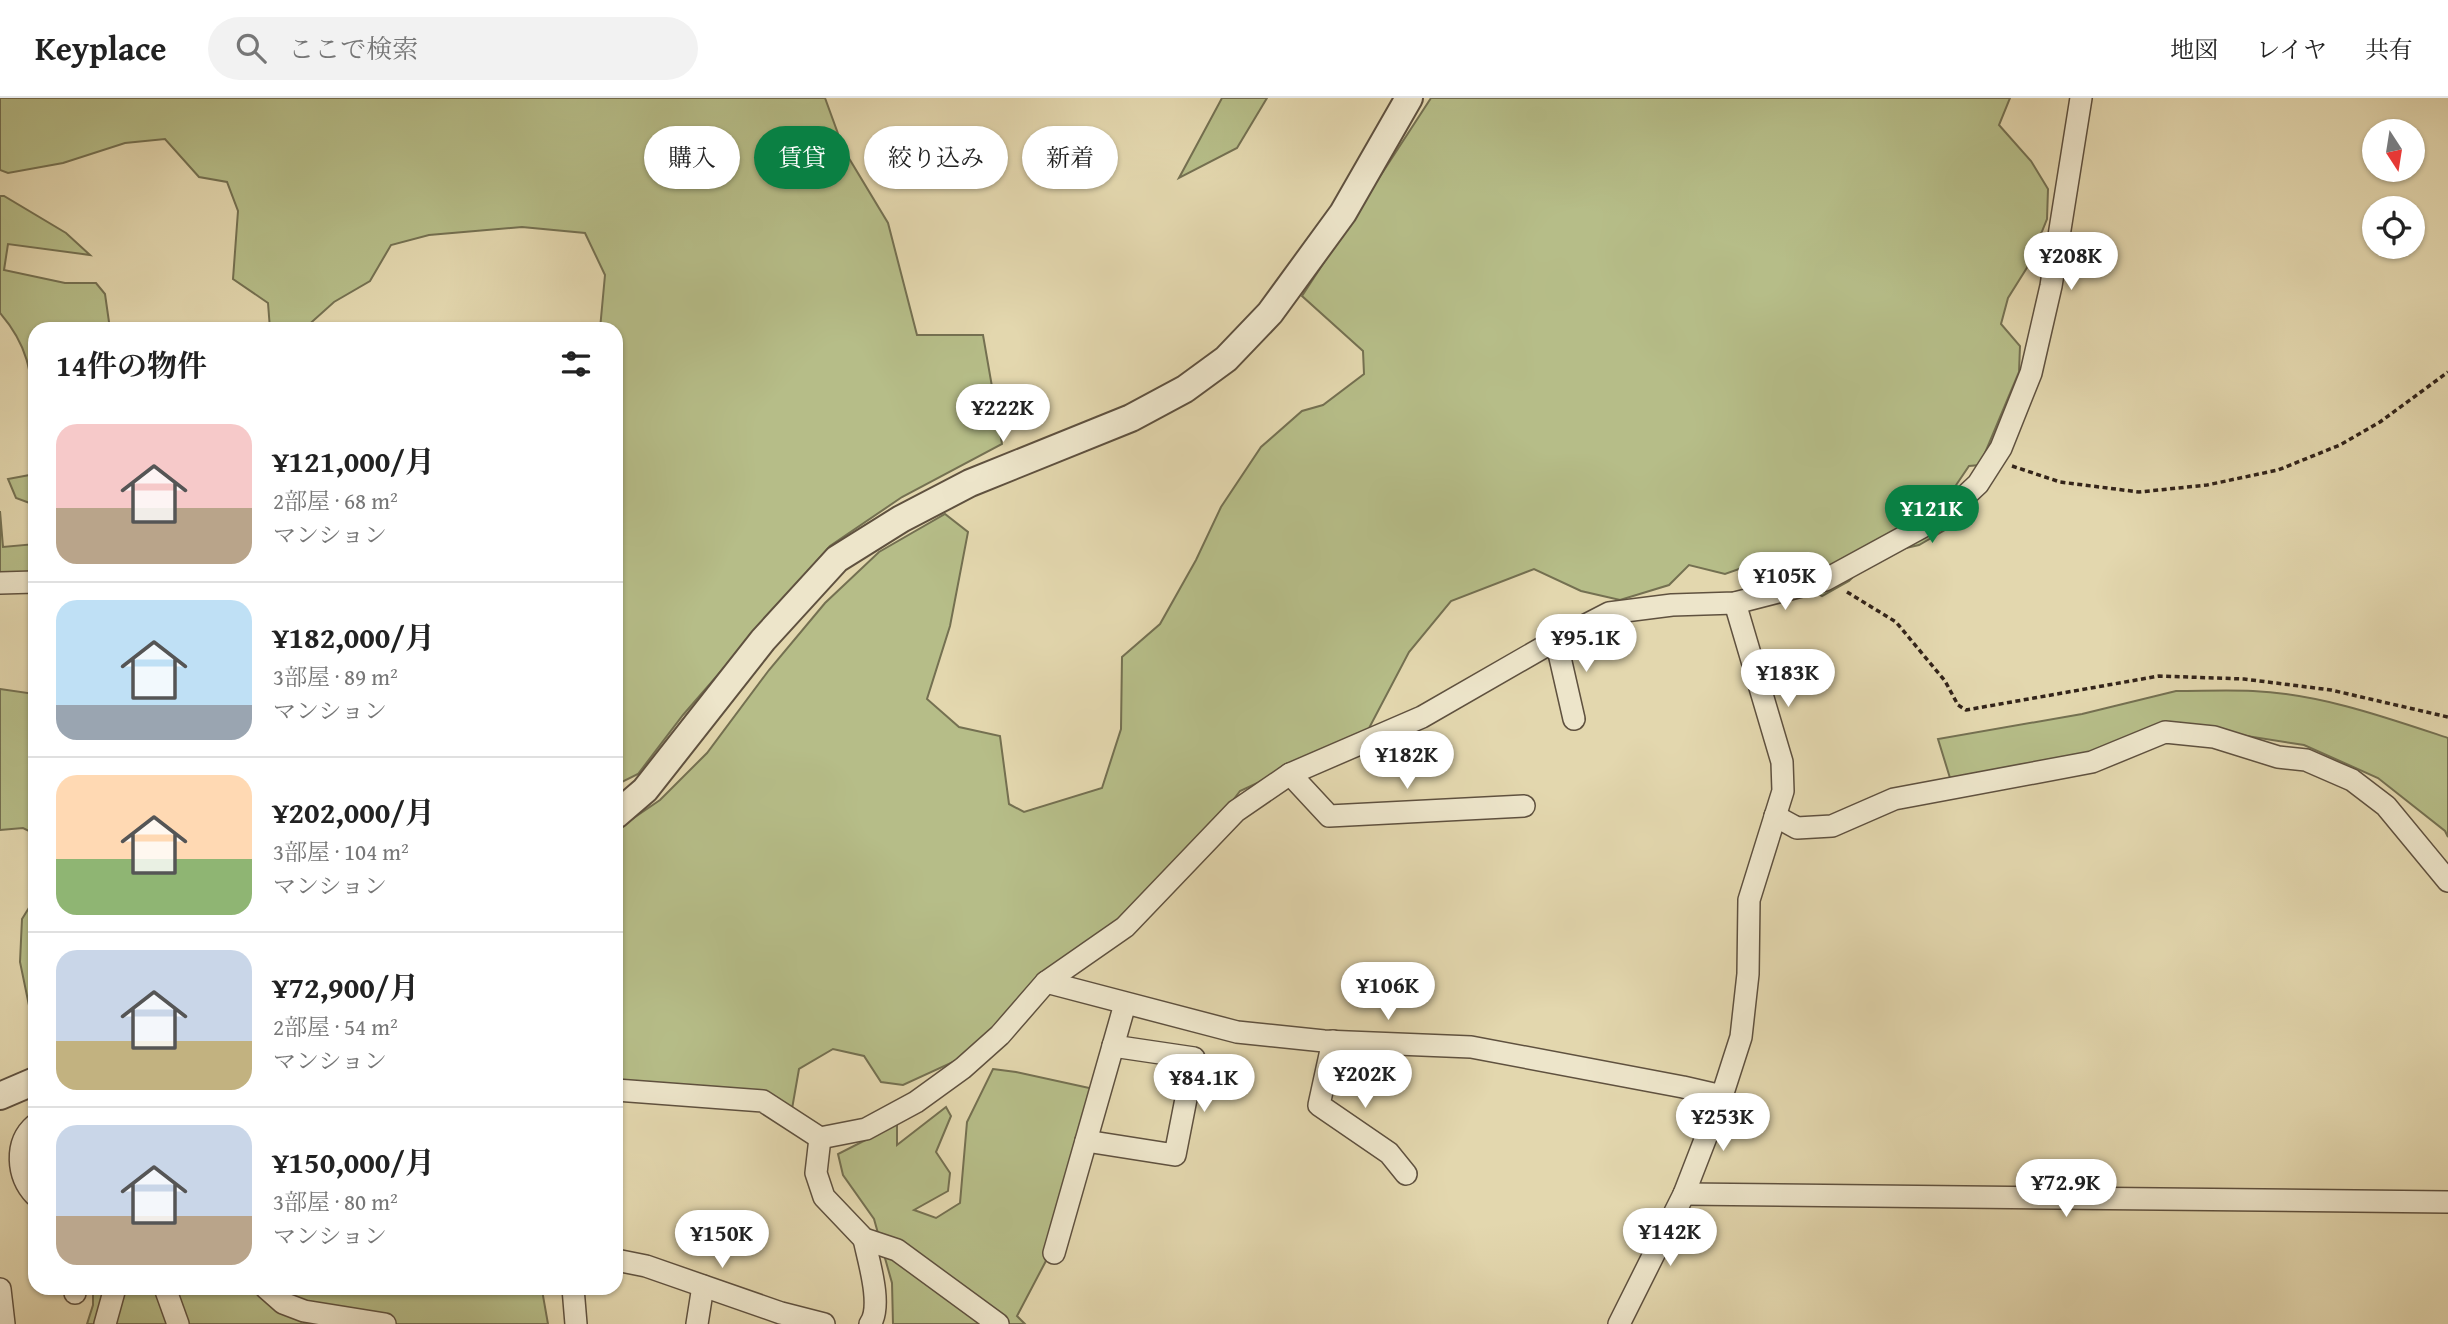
<!DOCTYPE html>
<html lang="ja">
<meta charset="utf-8">
<style>
body{margin:0;font-family:"Gentium Book Plus","Noto Serif JP",serif;background:#f2f2f2;color:#222;height:100vh;display:flex;flex-direction:column;font-size:26px;white-space:nowrap}
*{box-sizing:border-box;margin:0}
p{font-size:23px;color:#767676}
.icon{flex:none;width:38px;height:38px;fill:none;stroke:currentColor;stroke-width:2;stroke-linecap:round;stroke-linejoin:round}
.map{position:relative;flex:1;overflow:hidden}
.drawer{position:absolute;left:28px;top:224px;width:595px;height:973px;display:flex;flex-direction:column;background:#fff;border-radius:21px;box-shadow:0 2px 5px #0004}
.drawer>*{flex:none}
.top-card{position:absolute;left:644px;top:28px;width:665px;height:63px;display:flex;gap:14px}
.needle{width:46px;rotate:168deg}
.fabs{position:absolute;left:2362px;top:21px;display:grid;gap:14px}
.fabs a{display:grid;place-items:center;width:63px;height:63px;border-radius:50%;background:#fff;box-shadow:0 2px 5px #0004;font-size:35px}
.price{position:absolute;translate:-50% -60px;padding:0 16px;border-radius:24px;background:#fff;color:#222;font-size:23px;line-height:46px;filter:drop-shadow(0 2px 4px #0008)}
.price::after{content:'';position:absolute;left:50%;top:42px;width:21px;height:16px;margin-left:-10px;background:inherit;clip-path:polygon(0 0,100% 0,50% 100%)}
.price.selected{background:#0b8043;color:#fff}
ul{padding:0;list-style:none}
li{display:flex;align-items:center;gap:21px;height:175px;padding:0 28px}
li+li{border-top:2px solid #e0e0e0}
li span{display:grid;place-items:center;flex:none;width:196px;height:140px;border-radius:21px;color:#555}
li>.icon{margin-inline-start:auto}
span .icon{width:84px;height:84px;fill:#fffc;stroke-width:1}
li b{font-size:30px}
h2{display:flex;justify-content:space-between;align-items:center;height:84px;padding:0 28px;font-size:30px}
.tag{padding:0 24px;border-radius:32px;background:#fff;box-shadow:0 2px 5px #0004;font-size:24px;line-height:63px}
.tag.selected{background:#0b8043;color:#fff}
header{display:flex;align-items:center;gap:42px;box-sizing:border-box;height:98px;padding:0 35px;background:#fff;border-bottom:2px solid #e0e0e0}
header strong{font-size:33px}
nav{display:flex;gap:38px;margin-inline-start:auto;font-size:24px}
.search{width:490px;height:63px;background:#f2f2f2;display:flex;align-items:center;gap:18px;box-sizing:border-box;padding:0 24px;border-radius:38px;color:#767676;font-size:26px}
.map>svg:first-child{display:block}
.green{fill:#b6bd88;stroke:#747051;stroke-width:2}
.lines{fill:none;stroke-linecap:round;stroke-linejoin:round}
.minor-casing{stroke:#5f513f;stroke-width:24}
.tertiary-casing{stroke:#5f513f;stroke-width:30}
.path{stroke:#33241a;stroke-width:3.5;stroke-dasharray:5 3.5;stroke-linecap:butt}
.minor{stroke:#ede5ca;stroke-width:21}
.tertiary{stroke:#ede5ca;stroke-width:26}
</style>
<header>
<strong>Keyplace</strong>
<div class="search"><svg class="icon" aria-label="search" viewBox="0 0 24 24"><circle cx="10" cy="10" r="6"/><path d="M15 15l6 6"/></svg>ここで検索</div>
<nav><a>地図</a><a>レイヤ</a><a>共有</a></nav>
</header>
<div class="map">
<svg width="2448" height="1226" viewBox="0 0 2448 1226">
<rect width="100%" height="100%" fill="#e3d7ae"/>
<filter id="stains"><feTurbulence type="fractalNoise" baseFrequency=".00286" numOctaves="4"/><feColorMatrix values="0 0 0 0 .2 0 0 0 0 .09 0 0 0 0 .02 0 0 0 .5 -.17"/></filter>
<radialGradient id="worn" r=".72"><stop offset=".6" stop-color="#630" stop-opacity="0"/><stop offset="1" stop-color="#630" stop-opacity=".3"/></radialGradient>
<g class="green">
<polygon points="0,0 825,0 844,52 888,125 917,237 983,237 1002,346 902,399 830,448 683,617 638,676 616,687 616,231 600,231 605,177 585,135 522,129 429,137 391,147 370,183 334,204 304,231 270,231 268,205 233,181 238,113 227,84 199,79 165,41 125,45 63,65 8,75 0,72"/>
<polygon points="1222,0 1267,0 1237,50 1179,80"/>
<polygon points="1431,0 2010,0 1999,27 2031,63 2048,91 2047,121 2028,168 2008,200 2001,226 2020,248 2019,274 1980,367 1969,368 1950,396 1945,432 1919,447 1875,457 1849,483 1822,498 1803,488 1776,458 1725,476 1689,467 1669,487 1620,502 1581,493 1534,471 1451,503 1409,554 1367,634 1240,693 1173,782 975,954 903,987 881,984 864,958 833,951 799,971 792,1011 616,995 616,732 660,702 707,655 769,572 825,505 879,454 945,416 968,434 950,528 927,601 959,629 1000,638 1009,706 1024,714 1102,690 1121,631 1122,559 1160,526 1196,462 1221,409 1261,349 1302,313 1323,307 1364,276 1363,253 1302,198"/>
<path d="M0 98H4L66 135 90 157 8 146 4 172 65 185H96L105 196 110 231H35V319C31 276 30 250 0 215Z"/>
<polygon points="35,376 35,407 16,400 8,381"/>
<polygon points="0,413 3,449 35,446 35,480 0,481"/>
<polygon points="0,591 35,596 35,736 23,730 0,732"/>
<path d="M2176 593C2202 593 2227 592 2253 593 2320 596 2385 619 2448 640V739L2445 733 2378 680 2304 647 2196 630 2071 663 1950 680 1938 641 2082 616Z"/>
<polygon points="35,800 35,925 32,922 20,864 22,821"/>
<polygon points="993,971 1016,974 1103,993 1048,1159 1017,1218 1025,1226 893,1226 892,1185 874,1121 843,1077 838,1056 897,1026 897,1047 946,1009 951,1018 936,1054 950,1075 948,1093 914,1112 936,1120 960,1105 967,1024"/>
<polygon points="93,1190 539,1190 542,1192 548,1226 87,1226 93,1207"/>
</g>
<g class="lines">
<g class="minor-casing">
<g id="minor">
<polyline points="0,485 35,484"/>
<polyline points="1556,542 1574,621"/>
<polyline points="1290,676 1329,718 1524,708"/>
<polyline points="1775,718 1797,730 1832,728 1894,701 2092,664 2165,634 2214,639 2278,659 2306,662 2352,682 2386,708 2448,783"/>
<polyline points="1046,884 1237,934 1324,943 1471,949 1683,989 1722,998"/>
<polyline points="1333,943 1319,1007 1389,1055 1406,1076"/>
<polyline points="616,992 763,1003 820,1040 866,1031 916,1004 963,970 1000,937 1046,884 1125,829 1236,713 1290,676 1422,619 1549,546 1609,515 1672,507 1735,505 1825,482 1946,416 1978,386 2001,350 2031,275 2051,188 2081,0"/>
<path d="M35 1027C14 1045 17 1078 35 1097"/>
<polyline points="820,1040 816,1075 824,1099 864,1141 897,1152 998,1226"/>
<polyline points="1086,1043 1175,1057 1194,960 1113,948"/>
<polyline points="1684,1096 2448,1104"/>
<path d="M864 1141C868 1161 883 1208 870 1226"/>
<polyline points="1054,1155 1125,906"/>
<polyline points="616,1162 646,1168 781,1215 824,1226"/>
<polyline points="165,1190 178,1226"/>
<polyline points="266,1190 283,1205 304,1213 385,1226"/>
<polyline points="573,1190 576,1226"/>
<polyline points="0,1191 4,1226"/>
<polyline points="75,1195 75,1190"/>
<polyline points="105,1226 115,1190"/>
<polyline points="697,1226 703,1188"/>
<polyline points="1619,1226 1684,1096 1722,998 1741,939 1748,876 1749,802 1783,693 1782,664 1735,505"/>
</g>
</g>
<g class="tertiary-casing">
<g id="tertiary">
<polyline points="616,717 645,692 763,542 837,461 901,421 970,385 1131,320 1185,291 1226,261 1270,215 1343,115 1409,0"/>
<polyline points="0,998 35,983"/>
</g>
</g>
<g class="path">
<polyline points="2012,368 2060,384 2139,394 2207,387 2278,372 2340,347 2380,324 2448,274"/>
<polyline points="1847,494 1896,524 1945,583 1958,607 1966,612 2159,578 2244,581 2331,592 2448,619"/>
</g>
<use href="#minor" class="minor"/>
<use href="#tertiary" class="tertiary"/>
</g>
<rect width="100%" height="100%" filter="url(#stains)"/>
<rect width="100%" height="100%" fill="url(#worn)"/>
</svg>
<div class="fabs">
<a><svg class="needle" viewBox="-14 -14 28 28"><path d="M0-13l5 13h-10z" fill="#e53935"/><path d="M0 13l5-13h-10z" fill="#767676"/></svg></a>
<a><svg class="icon" aria-label="locate" viewBox="0 0 24 24"><circle cx="12" cy="12" r="6"/><path d="M12 2v4M12 18v4M2 12h4M18 12h4"/></svg></a>
</div>
<b class="price" style="left:2071px;top:194px">¥208K</b>
<b class="price" style="left:1003px;top:346px">¥222K</b>
<b class="price selected" style="left:1932px;top:447px">¥121K</b>
<b class="price" style="left:1785px;top:514px">¥105K</b>
<b class="price" style="left:1586px;top:576px">¥95.1K</b>
<b class="price" style="left:1788px;top:611px">¥183K</b>
<b class="price" style="left:1407px;top:693px">¥182K</b>
<b class="price" style="left:1388px;top:924px">¥106K</b>
<b class="price" style="left:1365px;top:1012px">¥202K</b>
<b class="price" style="left:1204px;top:1016px">¥84.1K</b>
<b class="price" style="left:1723px;top:1055px">¥253K</b>
<b class="price" style="left:2066px;top:1121px">¥72.9K</b>
<b class="price" style="left:1670px;top:1170px">¥142K</b>
<b class="price" style="left:722px;top:1172px">¥150K</b>
<div class="top-card">
<a class="tag">購入</a>
<a class="tag selected">賃貸</a>
<a class="tag">絞り込み</a>
<a class="tag">新着</a>
</div>
<section class="drawer">
<h2>14件の物件<svg class="icon" aria-label="filters" viewBox="0 0 24 24"><path d="M4 7h16M4 17h16"/><circle cx="9" cy="7" r="2"/><circle cx="15" cy="17" r="2"/></svg></h2>
<ul>
<li><span style="background:linear-gradient(#f6c9c9 60%,#b9a48a 0)"><svg class="icon" aria-label="home" viewBox="0 0 24 24"><path d="M3 11l9-7 9 7M6 9v11h12V9"/></svg></span><div><b>¥121,000/月</b><p>2部屋 · 68 m²</p><p>マンション</p></div></li>
<li><span style="background:linear-gradient(#bfe0f5 75%,#9aa5b1 0)"><svg class="icon" aria-label="home" viewBox="0 0 24 24"><path d="M3 11l9-7 9 7M6 9v11h12V9"/></svg></span><div><b>¥182,000/月</b><p>3部屋 · 89 m²</p><p>マンション</p></div></li>
<li><span style="background:linear-gradient(#ffd9b3 60%,#8fb573 0)"><svg class="icon" aria-label="home" viewBox="0 0 24 24"><path d="M3 11l9-7 9 7M6 9v11h12V9"/></svg></span><div><b>¥202,000/月</b><p>3部屋 · 104 m²</p><p>マンション</p></div></li>
<li><span style="background:linear-gradient(#c9d6e8 65%,#c2b280 0)"><svg class="icon" aria-label="home" viewBox="0 0 24 24"><path d="M3 11l9-7 9 7M6 9v11h12V9"/></svg></span><div><b>¥72,900/月</b><p>2部屋 · 54 m²</p><p>マンション</p></div></li>
<li><span style="background:linear-gradient(#c9d6e8 65%,#b9a48a 0)"><svg class="icon" aria-label="home" viewBox="0 0 24 24"><path d="M3 11l9-7 9 7M6 9v11h12V9"/></svg></span><div><b>¥150,000/月</b><p>3部屋 · 80 m²</p><p>マンション</p></div></li>
</ul>
</section>
</div>
